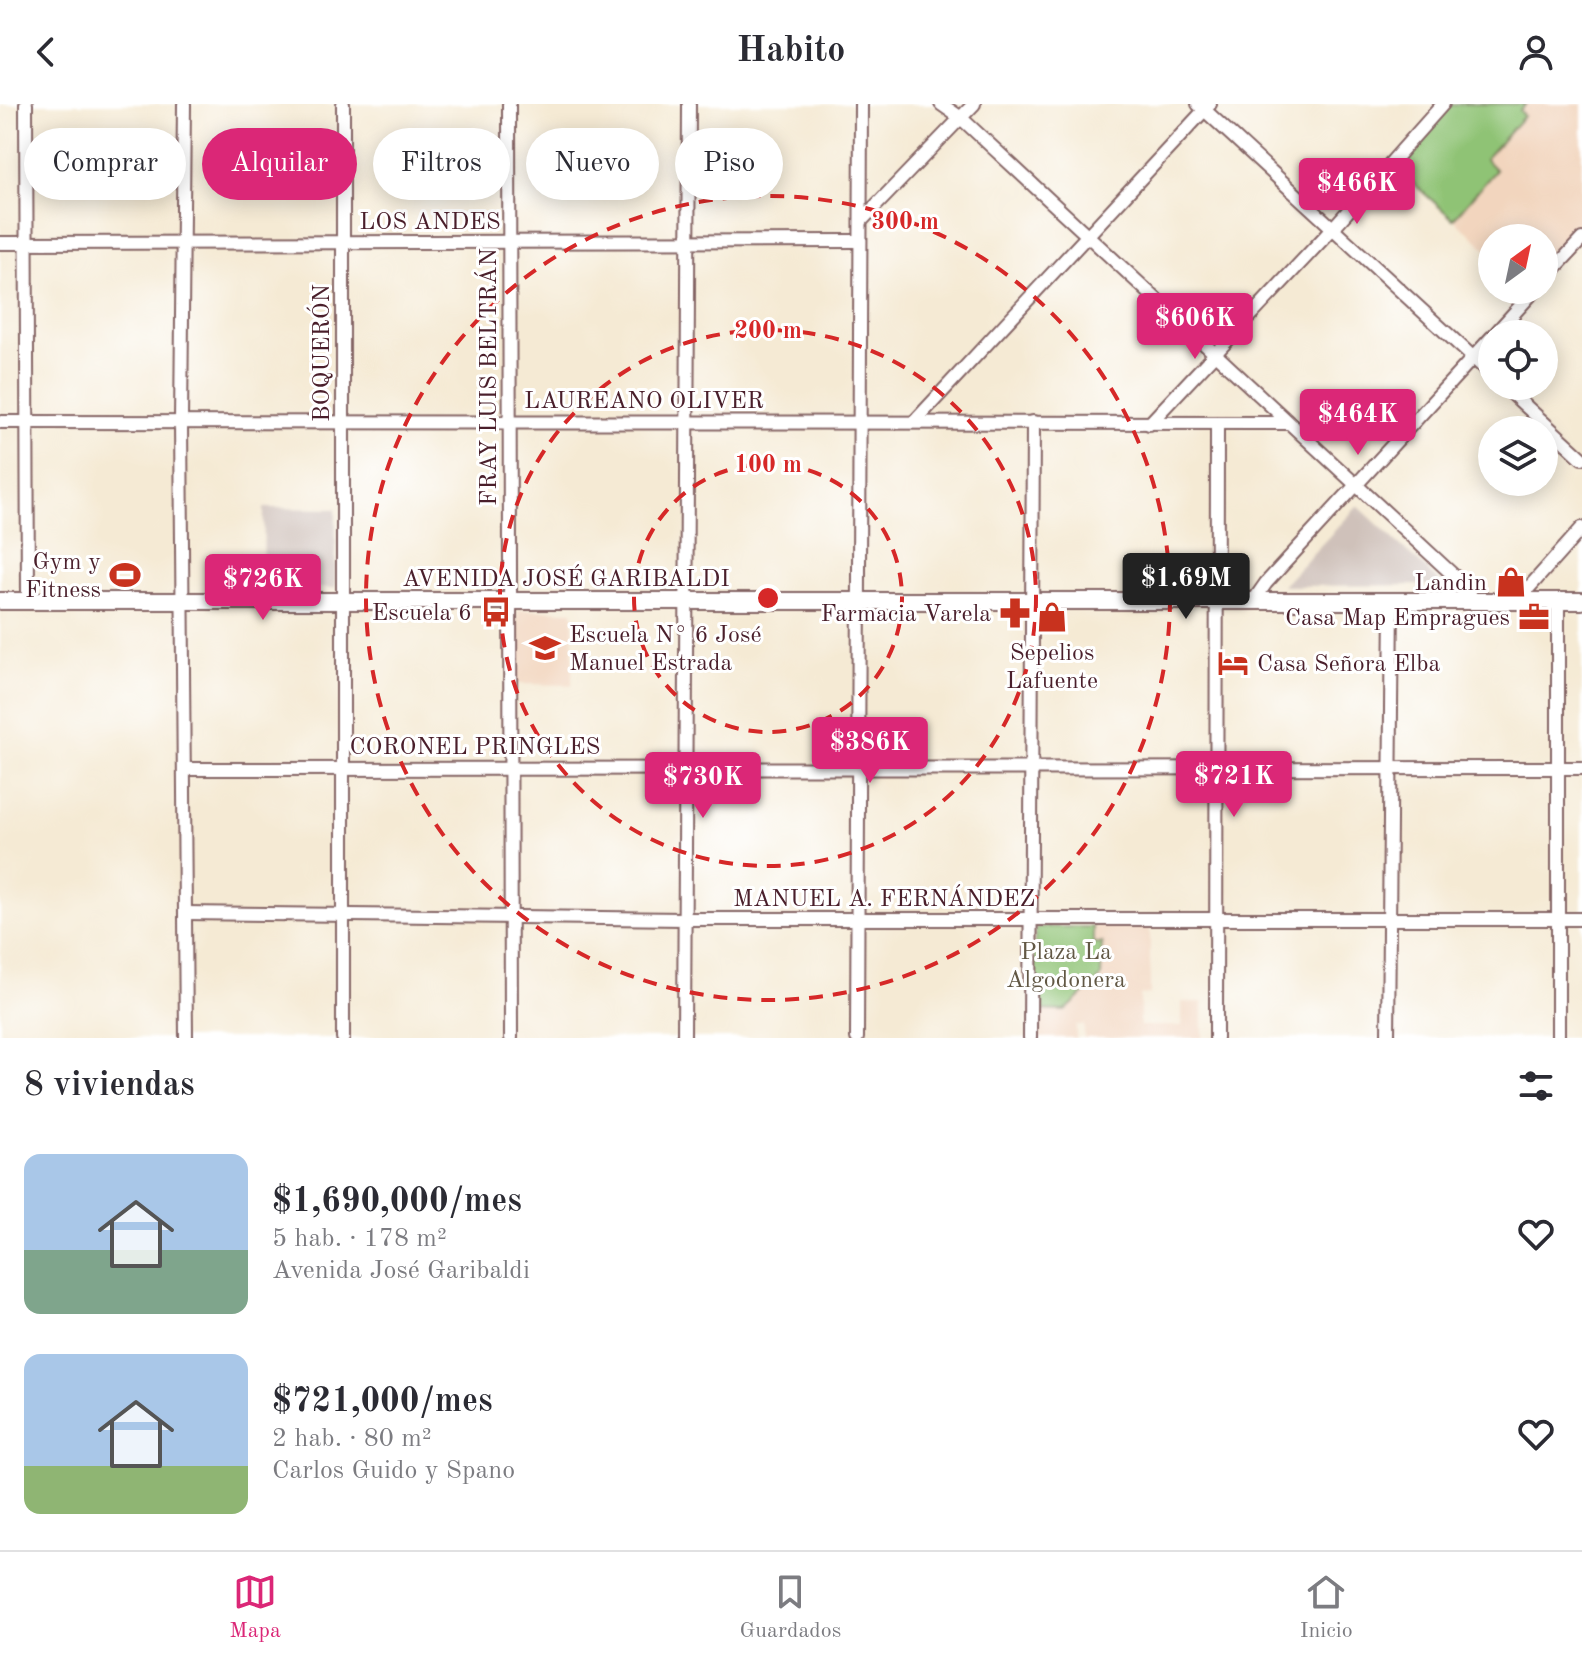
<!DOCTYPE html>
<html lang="es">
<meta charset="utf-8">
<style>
body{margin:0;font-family:"Old Standard TT",serif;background:#f7f7f7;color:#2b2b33;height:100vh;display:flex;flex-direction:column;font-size:30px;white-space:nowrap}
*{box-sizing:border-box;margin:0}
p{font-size:26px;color:#7c7c81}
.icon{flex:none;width:44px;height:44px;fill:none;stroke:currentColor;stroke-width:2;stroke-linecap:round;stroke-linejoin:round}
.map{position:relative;height:934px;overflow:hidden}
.drawer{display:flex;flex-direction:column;background:#fff;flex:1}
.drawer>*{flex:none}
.guide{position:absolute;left:24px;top:24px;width:800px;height:72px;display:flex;gap:16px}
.needle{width:52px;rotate:33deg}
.buttons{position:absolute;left:1478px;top:120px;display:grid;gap:16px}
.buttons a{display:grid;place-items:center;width:80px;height:80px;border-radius:50%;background:#fff;box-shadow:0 4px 20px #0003;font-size:40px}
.price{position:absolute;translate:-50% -68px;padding:0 18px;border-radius:8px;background:#db2777;color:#fff;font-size:26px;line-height:52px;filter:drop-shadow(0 2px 4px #0008)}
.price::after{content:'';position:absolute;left:50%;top:48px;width:24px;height:18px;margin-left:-12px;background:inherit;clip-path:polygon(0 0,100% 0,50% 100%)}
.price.active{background:#222;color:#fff}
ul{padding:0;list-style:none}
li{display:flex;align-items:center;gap:24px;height:200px;padding:0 24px}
li span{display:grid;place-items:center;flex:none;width:224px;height:160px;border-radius:16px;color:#555}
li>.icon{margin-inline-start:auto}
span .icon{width:96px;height:96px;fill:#fffc;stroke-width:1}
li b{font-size:34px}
h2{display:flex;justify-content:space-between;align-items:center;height:96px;padding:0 24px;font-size:34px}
.tag{padding:0 28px;border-radius:36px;background:#fff;box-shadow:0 4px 20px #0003;font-size:28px;line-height:72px}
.tag.active{background:#db2777;color:#fff}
header{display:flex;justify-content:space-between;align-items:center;height:104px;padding:0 24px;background:#fff;font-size:36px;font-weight:600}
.tabs{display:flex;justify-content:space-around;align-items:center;height:112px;border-top:2px solid #e1e1e2;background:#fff;font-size:22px;color:#7c7c81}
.tabs a{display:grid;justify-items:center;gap:4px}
.tabs .active{color:#db2777}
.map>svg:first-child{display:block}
.built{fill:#f2d5be}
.industrial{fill:#cfc1ba}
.green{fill:#8fc375;stroke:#6c7150;stroke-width:2}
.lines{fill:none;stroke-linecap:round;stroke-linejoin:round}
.minor-casing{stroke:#866666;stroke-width:16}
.major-casing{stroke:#866666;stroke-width:20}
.minor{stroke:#fff;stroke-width:12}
.major{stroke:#fff;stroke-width:16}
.ring{fill:none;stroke:#d62828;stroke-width:4;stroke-dasharray:14 10}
.labels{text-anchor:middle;stroke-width:6;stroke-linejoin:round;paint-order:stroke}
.street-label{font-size:24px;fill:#4a1f2b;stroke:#fff}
.poi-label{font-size:24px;fill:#4a1f2b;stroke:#fff;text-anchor:end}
.park-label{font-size:24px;fill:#625845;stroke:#fff}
.centre{fill:#d62828;stroke:#fff;stroke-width:4}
.ring-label{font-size:24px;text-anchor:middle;font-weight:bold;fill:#d62828;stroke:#fff;stroke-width:6;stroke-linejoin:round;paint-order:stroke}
</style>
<header><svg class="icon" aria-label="back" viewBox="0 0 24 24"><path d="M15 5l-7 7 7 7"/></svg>Habito<svg class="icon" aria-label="person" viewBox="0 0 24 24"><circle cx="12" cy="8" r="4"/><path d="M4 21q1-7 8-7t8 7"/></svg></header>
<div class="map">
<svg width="1582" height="934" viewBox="0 0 1582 934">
<rect width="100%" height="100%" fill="#fff"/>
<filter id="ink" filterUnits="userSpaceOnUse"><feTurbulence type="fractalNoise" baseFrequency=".0125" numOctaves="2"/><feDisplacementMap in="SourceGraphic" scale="16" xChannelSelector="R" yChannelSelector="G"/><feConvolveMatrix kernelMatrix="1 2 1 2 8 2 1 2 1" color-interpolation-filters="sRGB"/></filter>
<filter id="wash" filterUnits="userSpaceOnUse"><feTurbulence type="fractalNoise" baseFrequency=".006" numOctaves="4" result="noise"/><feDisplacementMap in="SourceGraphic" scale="32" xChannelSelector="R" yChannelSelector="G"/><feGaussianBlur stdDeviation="1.8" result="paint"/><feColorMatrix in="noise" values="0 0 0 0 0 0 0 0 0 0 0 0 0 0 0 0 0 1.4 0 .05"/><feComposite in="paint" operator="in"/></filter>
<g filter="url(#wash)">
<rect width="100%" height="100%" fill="#f5ead4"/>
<g class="built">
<polygon points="1526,0 1582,0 1582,122 1544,164 1544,134 1492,134 1492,150 1454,115 1496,66 1484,55 1524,12 1519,7"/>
<polygon points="518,506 573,507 572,581 517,580"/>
<polygon points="1093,823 1150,824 1150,890 1140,891 1140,922 1182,922 1182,898 1203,898 1203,934 1084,934 1084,921 1076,921 1076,934 1039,934 1039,906 1065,907 1101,839 1093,839"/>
</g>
<g class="industrial">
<polygon points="1358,402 1443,481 1282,482"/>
<polygon points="264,404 336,405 335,484 263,483"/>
</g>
<g class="green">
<polygon points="1451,0 1526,0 1520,7 1524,12 1485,55 1496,66 1453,115 1395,63"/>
<polygon points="1038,823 1093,823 1093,839 1102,839 1101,874 1065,907 1033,906 1035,827"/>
</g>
</g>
<g filter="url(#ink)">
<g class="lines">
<g class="minor-casing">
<g id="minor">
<polyline points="26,0 28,497"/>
<polyline points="184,0 181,318 186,934"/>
<polyline points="343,0 343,934"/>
<polyline points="509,0 511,934"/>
<polyline points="941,0 961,14 1465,482 1472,496"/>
<polyline points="1198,0 1492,271"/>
<polyline points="861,117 974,0"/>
<polyline points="0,139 860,137"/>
<polyline points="1544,176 1582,135"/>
<polyline points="1495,230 1535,186"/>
<polyline points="1504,282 1582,354"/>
<polyline points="915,317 1210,0"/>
<polyline points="0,318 1287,319"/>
<polyline points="1149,320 1333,124 1443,0"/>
<polyline points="1254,496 1266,479 1492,233"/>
<polyline points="1517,497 1582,424"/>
<polyline points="1558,497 1558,934"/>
<polyline points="184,665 1582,664"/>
<polyline points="186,809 684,815 1582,815"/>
<polyline points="684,934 689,0"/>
<polyline points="857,934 861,0"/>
<polyline points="1030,934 1033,318"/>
<polyline points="1216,934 1217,319"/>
<polyline points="1388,934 1392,495"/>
</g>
</g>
<g class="major-casing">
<polyline id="major" points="0,497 1582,497"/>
</g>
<use href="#minor" class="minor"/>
<use href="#major" class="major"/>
</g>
</g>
<g class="ring">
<circle cx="768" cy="494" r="134"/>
<circle cx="768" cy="494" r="268"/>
<circle cx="768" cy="494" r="402"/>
</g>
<defs>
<g id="stadium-bare" transform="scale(2.4)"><path d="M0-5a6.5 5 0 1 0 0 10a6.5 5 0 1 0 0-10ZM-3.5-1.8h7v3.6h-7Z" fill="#c8321e" stroke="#fff" stroke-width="2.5" paint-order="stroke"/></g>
<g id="shop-bare" transform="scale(2.4)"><path d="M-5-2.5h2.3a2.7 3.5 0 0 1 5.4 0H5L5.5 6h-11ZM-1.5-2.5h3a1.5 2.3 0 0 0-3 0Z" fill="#c8321e" stroke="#fff" stroke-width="2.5" paint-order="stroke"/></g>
<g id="bus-bare" transform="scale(2.4)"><path d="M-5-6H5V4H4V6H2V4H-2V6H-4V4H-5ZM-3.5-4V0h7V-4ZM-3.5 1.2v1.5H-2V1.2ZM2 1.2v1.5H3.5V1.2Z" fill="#c8321e" stroke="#fff" stroke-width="2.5" paint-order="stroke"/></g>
<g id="pharmacy-bare" transform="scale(2.4)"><path d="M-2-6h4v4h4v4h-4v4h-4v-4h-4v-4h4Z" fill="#c8321e" stroke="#fff" stroke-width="2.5" paint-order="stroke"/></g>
<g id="office-bare" transform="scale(2.4)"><path d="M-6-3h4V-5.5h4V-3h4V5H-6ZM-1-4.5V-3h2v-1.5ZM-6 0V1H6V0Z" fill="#c8321e" stroke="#fff" stroke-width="2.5" paint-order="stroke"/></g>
<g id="school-bare" transform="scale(2.4)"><path d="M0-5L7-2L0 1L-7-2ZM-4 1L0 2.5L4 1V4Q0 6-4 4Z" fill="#c8321e" stroke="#fff" stroke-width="2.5" paint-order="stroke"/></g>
<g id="hotel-bare" transform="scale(2.4)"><path d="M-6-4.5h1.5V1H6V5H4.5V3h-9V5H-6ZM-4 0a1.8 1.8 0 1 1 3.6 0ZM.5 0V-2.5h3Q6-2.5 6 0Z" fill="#c8321e" stroke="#fff" stroke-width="2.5" paint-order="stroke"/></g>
</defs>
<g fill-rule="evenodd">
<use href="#stadium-bare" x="125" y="471"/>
<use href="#shop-bare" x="1511" y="478"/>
<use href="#bus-bare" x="496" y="508"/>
<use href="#pharmacy-bare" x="1015" y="509"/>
<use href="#shop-bare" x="1052" y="513"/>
<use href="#office-bare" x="1534" y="513"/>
<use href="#school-bare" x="545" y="544"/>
<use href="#hotel-bare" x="1233" y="559"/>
</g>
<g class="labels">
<g class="street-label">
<text x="430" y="125">LOS ANDES</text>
<text transform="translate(321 249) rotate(-90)" y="8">BOQUERÓN</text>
<text transform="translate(488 273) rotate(-90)" y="8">FRAY LUIS BELTRÁN</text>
<text x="644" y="304">LAUREANO OLIVER</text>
<text x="566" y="482">AVENIDA JOSÉ GARIBALDI</text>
<text x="475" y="650">CORONEL PRINGLES</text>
<text x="884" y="802">MANUEL A. FERNÁNDEZ</text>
</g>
<g class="poi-label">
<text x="101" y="465">Gym y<tspan x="101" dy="28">Fitness</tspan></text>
<text x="1487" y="486">Landin</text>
<text x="472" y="516">Escuela 6</text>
<text x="991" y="517">Farmacia Varela</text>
<text x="1510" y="521">Casa Map Empragues</text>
<text x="569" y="538" text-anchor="start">Escuela N° 6 José<tspan x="569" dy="28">Manuel Estrada</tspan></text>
<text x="1052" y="556" text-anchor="middle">Sepelios<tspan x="1052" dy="28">Lafuente</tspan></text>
<text x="1257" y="567" text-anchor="start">Casa Señora Elba</text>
</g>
<g class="park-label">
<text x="1066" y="855">Plaza La<tspan x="1066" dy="28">Algodonera</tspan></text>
</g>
</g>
<circle cx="768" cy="494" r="12" class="centre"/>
<g class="ring-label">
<text x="905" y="125">300 m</text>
<text x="768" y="234">200 m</text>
<text x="768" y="368">100 m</text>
</g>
</svg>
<div class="buttons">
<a><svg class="needle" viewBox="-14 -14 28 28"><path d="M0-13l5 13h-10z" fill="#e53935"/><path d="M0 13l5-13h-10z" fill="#7c7c81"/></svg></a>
<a><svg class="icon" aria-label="locate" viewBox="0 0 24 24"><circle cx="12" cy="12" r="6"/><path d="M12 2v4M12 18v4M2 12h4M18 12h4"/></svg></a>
<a><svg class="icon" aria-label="layers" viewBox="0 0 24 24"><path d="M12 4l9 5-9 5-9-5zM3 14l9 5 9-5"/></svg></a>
</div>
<b class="price" style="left:1357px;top:122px">$466K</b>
<b class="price" style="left:1195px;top:257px">$606K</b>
<b class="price" style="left:1358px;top:353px">$464K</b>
<b class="price active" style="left:1186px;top:517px">$1.69M</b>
<b class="price" style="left:263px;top:518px">$726K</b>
<b class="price" style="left:870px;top:681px">$386K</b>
<b class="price" style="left:1234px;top:715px">$721K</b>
<b class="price" style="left:703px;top:716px">$730K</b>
<div class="guide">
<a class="tag">Comprar</a>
<a class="tag active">Alquilar</a>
<a class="tag">Filtros</a>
<a class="tag">Nuevo</a>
<a class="tag">Piso</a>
</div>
</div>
<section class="drawer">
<h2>8 viviendas<svg class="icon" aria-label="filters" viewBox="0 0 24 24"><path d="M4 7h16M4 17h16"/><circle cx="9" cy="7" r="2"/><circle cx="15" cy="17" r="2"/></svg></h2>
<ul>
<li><span style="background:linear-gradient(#a9c7e8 60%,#7fa58c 0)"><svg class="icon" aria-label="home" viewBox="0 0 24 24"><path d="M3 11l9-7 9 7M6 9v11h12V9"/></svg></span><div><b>$1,690,000/mes</b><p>5 hab. · 178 m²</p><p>Avenida José Garibaldi</p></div><svg class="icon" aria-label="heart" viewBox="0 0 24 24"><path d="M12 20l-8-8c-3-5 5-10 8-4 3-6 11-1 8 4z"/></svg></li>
<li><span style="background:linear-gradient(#a9c7e8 70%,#8fb573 0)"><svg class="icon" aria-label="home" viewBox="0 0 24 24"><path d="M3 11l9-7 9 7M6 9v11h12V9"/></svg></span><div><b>$721,000/mes</b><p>2 hab. · 80 m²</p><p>Carlos Guido y Spano</p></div><svg class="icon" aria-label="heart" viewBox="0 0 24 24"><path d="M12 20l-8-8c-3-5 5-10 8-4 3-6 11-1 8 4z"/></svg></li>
</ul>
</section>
<nav class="tabs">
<a class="active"><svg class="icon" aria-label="map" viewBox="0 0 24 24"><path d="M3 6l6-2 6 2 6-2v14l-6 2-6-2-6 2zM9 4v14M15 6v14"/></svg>Mapa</a>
<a><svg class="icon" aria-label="saved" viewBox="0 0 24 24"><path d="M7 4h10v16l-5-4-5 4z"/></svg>Guardados</a>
<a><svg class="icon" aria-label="home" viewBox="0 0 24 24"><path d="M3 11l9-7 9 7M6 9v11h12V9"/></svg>Inicio</a>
</nav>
